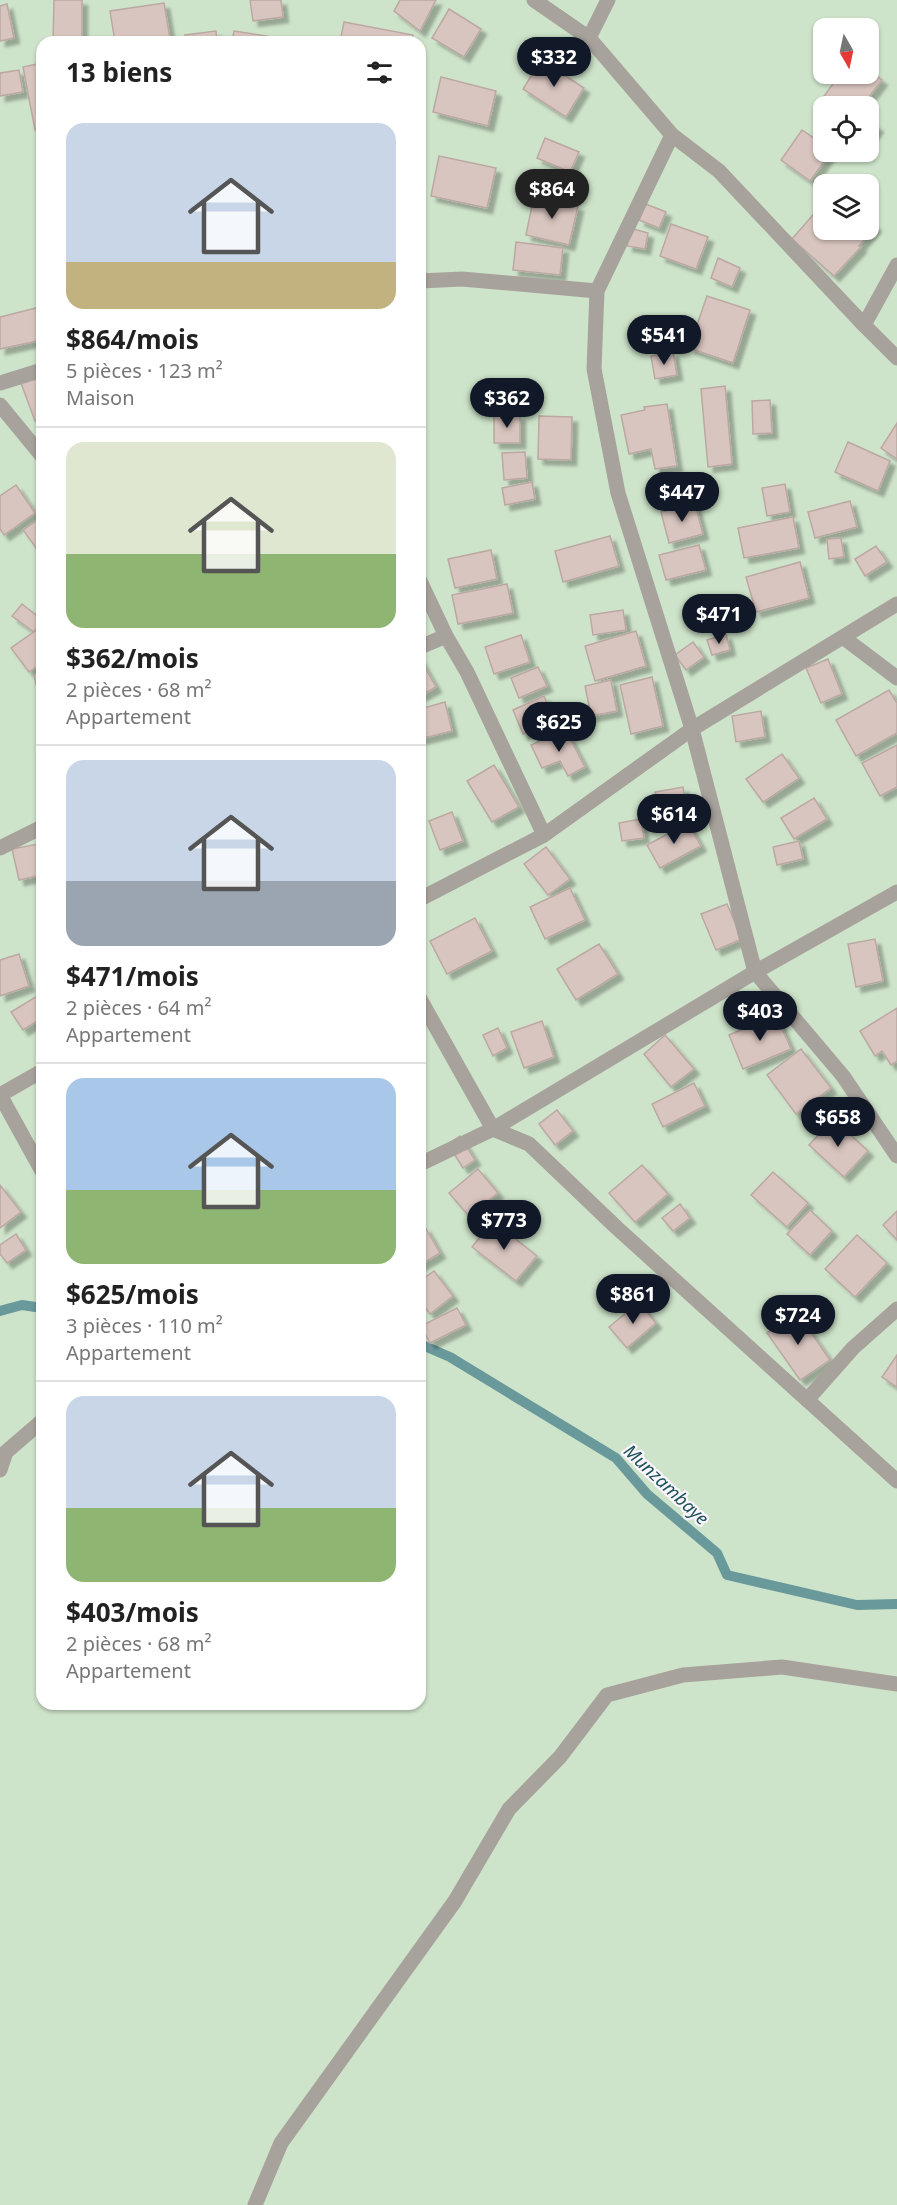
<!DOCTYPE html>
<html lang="fr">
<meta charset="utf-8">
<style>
body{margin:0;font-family:"Noto Sans",sans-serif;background:#f2f2f2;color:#222;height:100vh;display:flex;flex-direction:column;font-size:22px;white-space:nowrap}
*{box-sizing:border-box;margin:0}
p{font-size:20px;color:#767676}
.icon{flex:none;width:33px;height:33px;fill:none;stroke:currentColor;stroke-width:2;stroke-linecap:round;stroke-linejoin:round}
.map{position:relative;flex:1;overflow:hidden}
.drawer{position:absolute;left:36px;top:36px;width:390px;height:1674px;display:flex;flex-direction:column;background:#fff;border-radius:18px;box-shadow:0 2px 4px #0004}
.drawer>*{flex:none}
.needle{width:39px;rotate:171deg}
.controls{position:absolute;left:813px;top:18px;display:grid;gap:12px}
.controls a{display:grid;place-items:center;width:66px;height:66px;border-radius:12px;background:#fff;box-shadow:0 2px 4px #0004;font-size:30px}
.price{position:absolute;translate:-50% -51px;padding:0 14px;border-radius:21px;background:#111827;color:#fff;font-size:20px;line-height:39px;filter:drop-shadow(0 2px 3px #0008)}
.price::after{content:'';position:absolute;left:50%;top:36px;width:18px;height:14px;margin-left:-9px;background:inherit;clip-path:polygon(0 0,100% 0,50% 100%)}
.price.active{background:#222;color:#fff}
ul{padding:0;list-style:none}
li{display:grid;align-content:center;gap:12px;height:318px;padding:0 30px}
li+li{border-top:2px solid #e0e0e0}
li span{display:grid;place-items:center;height:186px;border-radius:18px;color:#555}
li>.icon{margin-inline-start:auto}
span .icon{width:108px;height:108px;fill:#fffc;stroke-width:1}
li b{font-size:26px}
h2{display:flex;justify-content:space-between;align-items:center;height:72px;padding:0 30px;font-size:26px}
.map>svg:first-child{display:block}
.green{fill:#cee4ca;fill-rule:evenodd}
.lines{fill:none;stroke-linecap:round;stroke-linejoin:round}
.stream{stroke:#6a999c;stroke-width:10}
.building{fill:#d9c5bf;stroke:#bca8a3;stroke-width:1.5;filter:url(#shadow)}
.minor{stroke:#a8a29c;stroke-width:15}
.tertiary{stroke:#a8a29c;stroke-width:15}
.labels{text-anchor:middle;stroke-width:4.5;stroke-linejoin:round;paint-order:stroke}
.water-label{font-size:18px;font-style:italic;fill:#185355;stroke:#fdf5fe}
</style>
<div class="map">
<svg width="897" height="2205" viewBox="0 0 897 2205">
<defs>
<filter id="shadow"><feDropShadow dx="5.5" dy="5.5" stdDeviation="1.5" flood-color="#0004"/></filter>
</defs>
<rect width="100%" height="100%" fill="#f3e5f4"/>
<path class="green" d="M0 0H897V2205H0ZM824 28H868V74H824ZM42 42H420V1704H42ZM824 106H868V152H824ZM824 184H868V230H824Z"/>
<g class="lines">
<g class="stream">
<polyline points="0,1311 22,1305 42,1308"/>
<polyline points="420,1344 450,1357 616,1458 647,1494 717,1553 727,1575 857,1605 897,1604"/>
</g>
</g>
<g class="building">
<polygon points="54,0 82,0 82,42 53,42"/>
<polygon points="250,0 281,0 283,17 253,21"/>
<polygon points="400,0 436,0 420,31 394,11"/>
<polygon points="164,3 170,39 151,42 115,42 110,11"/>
<polygon points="7,4 14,38 0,41 0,6"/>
<polygon points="449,9 481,29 464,57 432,38"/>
<polygon points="344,22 413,35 411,42 340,42"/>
<polygon points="216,31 217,42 186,42 185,35"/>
<polygon points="234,31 279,38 278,42 232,42"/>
<polygon points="541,60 584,88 566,117 523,89"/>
<polygon points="42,63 42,129 35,130 23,67"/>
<polygon points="19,70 23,92 0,96 0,73"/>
<polygon points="868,70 882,80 862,106 833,106 822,99 840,74 868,74"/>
<polygon points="441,77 496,91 488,126 433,112"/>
<polygon points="868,120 878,127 868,140"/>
<polygon points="802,130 824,145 824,152 831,152 810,181 781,160"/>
<polygon points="545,138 579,152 570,172 537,158"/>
<polygon points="439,156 496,168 487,208 431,196"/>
<polygon points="534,196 578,206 569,245 526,235"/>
<polygon points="646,204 666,212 659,228 639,220"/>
<polygon points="818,209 824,214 824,230 868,230 868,220 876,226 859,246 861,247 834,276 792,239"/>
<polygon points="671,224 708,237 696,269 660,256"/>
<polygon points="630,228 648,233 645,249 627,246"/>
<polygon points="516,242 563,248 560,275 513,270"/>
<polygon points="718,258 740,268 732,287 711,278"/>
<polygon points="707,296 750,310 733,363 689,348"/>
<polygon points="36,308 42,340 0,349 0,317"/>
<polygon points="673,352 677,375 655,379 651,356"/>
<polygon points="42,376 42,418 35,421 21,383"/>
<polygon points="725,386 732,464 708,467 701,389"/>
<polygon points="770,400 772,433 753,434 752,401"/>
<polygon points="667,404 677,466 655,469 651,449 629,454 621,415 645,410 644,407"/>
<rect x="494" y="415" width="26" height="28"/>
<polygon points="539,416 572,417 571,460 538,459"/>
<polygon points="897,423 897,459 881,448"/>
<polygon points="42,425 42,443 39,444 37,426"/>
<polygon points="848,442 890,461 878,491 835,472"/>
<polygon points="525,452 527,478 504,480 502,453"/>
<polygon points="664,480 666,501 651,503 649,482"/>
<polygon points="532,482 535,499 505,505 502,488"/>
<polygon points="785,484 790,512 767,516 762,488"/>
<polygon points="16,485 35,513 4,535 0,529 0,496"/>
<polygon points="850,501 857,527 815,538 808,512"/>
<polygon points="695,504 703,534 669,543 661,512"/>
<polygon points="42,517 42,556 23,530"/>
<polygon points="793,517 799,548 744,558 738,528"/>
<polygon points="610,536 619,566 563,582 555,551"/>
<polygon points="841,538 844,557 829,559 827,539"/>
<polygon points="699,545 706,570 666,580 659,555"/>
<polygon points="876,546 887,562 865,576 855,559"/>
<polygon points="491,550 497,579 455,588 448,559"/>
<polygon points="800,562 809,598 756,612 746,577"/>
<polygon points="507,584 513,613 458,624 452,595"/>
<polygon points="22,604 42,620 34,632 12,616"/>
<polygon points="623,610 626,630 593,635 590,615"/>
<polygon points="42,626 42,663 29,672 11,648"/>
<polygon points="636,631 646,666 595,681 585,646"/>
<polygon points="726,634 730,650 712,655 707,640"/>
<polygon points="521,635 530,662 494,674 485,647"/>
<polygon points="693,642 704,657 686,670 675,655"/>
<polygon points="420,659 436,687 420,696"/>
<polygon points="828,659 842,694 821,703 806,668"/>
<polygon points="538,667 547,686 519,698 511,678"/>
<polygon points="42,673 42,692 38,693 34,675"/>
<polygon points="652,677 663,726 631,734 620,685"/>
<polygon points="611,680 617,711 591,716 585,686"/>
<polygon points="889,690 897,703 897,733 856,756 836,720"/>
<polygon points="544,696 554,721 523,734 513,710"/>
<polygon points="445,702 452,731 420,739 420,709"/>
<polygon points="761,711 765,737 736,742 732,716"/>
<polygon points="565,729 585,767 568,776 560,761 542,768 531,745"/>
<polygon points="897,745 897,787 880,796 862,763"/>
<polygon points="782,754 799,778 763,802 746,779"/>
<polygon points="494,765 519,807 492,822 467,781"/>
<polygon points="683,787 687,814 660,818 655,792"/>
<polygon points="814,798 827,819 794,839 781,818"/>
<polygon points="452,812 463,841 440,850 429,821"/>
<polygon points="641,819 644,838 622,841 619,823"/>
<polygon points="688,823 701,846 660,868 647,845"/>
<polygon points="799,841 803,859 777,865 773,847"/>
<polygon points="38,844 42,862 42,875 19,880 12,849"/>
<polygon points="546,847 570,879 548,895 524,864"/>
<polygon points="570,888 585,920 545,939 530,907"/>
<polygon points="727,904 742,939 716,950 701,914"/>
<polygon points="475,918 492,951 447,974 430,941"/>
<polygon points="875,939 883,981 856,987 848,944"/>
<polygon points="599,944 618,974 576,1000 557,969"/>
<polygon points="19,954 29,986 0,996 0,960"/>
<polygon points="42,993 42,1018 23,1030 11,1012"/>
<polygon points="897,1008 897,1061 891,1065 882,1051 875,1056 860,1031"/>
<polygon points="776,1015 791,1049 743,1069 729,1035"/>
<polygon points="542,1021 554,1057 524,1068 511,1032"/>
<polygon points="498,1028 507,1048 493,1056 483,1035"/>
<polygon points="665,1035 694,1069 671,1087 644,1054"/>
<polygon points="801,1049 831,1088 796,1114 767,1075"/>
<polygon points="694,1083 705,1106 663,1127 652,1104"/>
<polygon points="557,1110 573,1131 555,1145 539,1124"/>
<polygon points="833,1119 868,1151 844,1177 809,1145"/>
<polygon points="460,1136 475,1160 463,1168 448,1144"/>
<polygon points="642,1165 668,1194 635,1222 609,1193"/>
<polygon points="478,1169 498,1193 469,1216 449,1193"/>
<polygon points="773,1172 808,1203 787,1227 751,1195"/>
<polygon points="0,1185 21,1212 0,1228"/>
<polygon points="680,1204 690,1218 673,1231 662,1218"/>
<polygon points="810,1210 832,1231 810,1255 787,1234"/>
<polygon points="897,1211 897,1240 883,1225"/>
<polygon points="493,1221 537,1256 516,1281 472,1247"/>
<polygon points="425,1227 440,1253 420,1265 420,1230"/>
<polygon points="16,1234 26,1250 7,1263 0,1254 0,1245"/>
<polygon points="857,1235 887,1263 855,1297 825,1269"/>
<polygon points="434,1271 453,1296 430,1314 420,1301 420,1281"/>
<polygon points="639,1302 656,1323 627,1348 609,1327"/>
<polygon points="457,1308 466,1325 430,1343 421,1326"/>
<polygon points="797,1312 830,1360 800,1380 767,1333"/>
<polygon points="897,1355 897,1387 882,1377"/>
</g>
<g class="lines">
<g class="minor">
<polyline points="534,0 589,38 672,135 719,171 864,325 897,358"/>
<polyline points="589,38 608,0"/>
<polyline points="672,135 597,291 594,369 618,493 692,729 755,972 843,1076 897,1156"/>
<polyline points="420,281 462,279 597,291"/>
<polyline points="864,325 897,265"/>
<polyline points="0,383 42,370"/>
<polyline points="0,405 42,456"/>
<polyline points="420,581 446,636 467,672 544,835"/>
<polyline points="844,638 897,678"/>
<polyline points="420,647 446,636"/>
<polyline points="0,848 42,827"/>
<polyline points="420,899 544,835 692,729 897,604"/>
<polyline points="420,999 493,1129 529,1144 617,1228 897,1481"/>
<polyline points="0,1095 42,1171"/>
<polyline points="0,1095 42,1071"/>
<polyline points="420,1164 493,1129 755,972 897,892"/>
<polyline points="807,1400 853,1348 897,1309"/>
<polyline points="0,1470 6,1452 42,1421"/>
</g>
<polyline class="tertiary" points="255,2205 281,2143 455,1901 509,1809 560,1757 607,1695 683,1675 782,1667 897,1684"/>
</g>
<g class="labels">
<g class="water-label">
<text transform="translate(666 1485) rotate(43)" y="6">Munzambaye</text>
</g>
</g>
</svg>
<div class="controls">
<a><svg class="needle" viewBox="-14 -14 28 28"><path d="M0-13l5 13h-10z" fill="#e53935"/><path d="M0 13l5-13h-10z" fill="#767676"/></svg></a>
<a><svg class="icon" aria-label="locate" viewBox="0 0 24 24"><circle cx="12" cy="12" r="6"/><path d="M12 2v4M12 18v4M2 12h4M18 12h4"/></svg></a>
<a><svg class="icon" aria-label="layers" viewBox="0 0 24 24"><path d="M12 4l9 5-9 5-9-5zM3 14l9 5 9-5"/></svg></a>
</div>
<b class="price" style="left:554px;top:88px">$332</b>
<b class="price active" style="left:552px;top:220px">$864</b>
<b class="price" style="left:664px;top:366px">$541</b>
<b class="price" style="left:507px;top:429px">$362</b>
<b class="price" style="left:682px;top:523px">$447</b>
<b class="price" style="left:719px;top:645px">$471</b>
<b class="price" style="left:559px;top:753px">$625</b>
<b class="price" style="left:674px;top:845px">$614</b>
<b class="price" style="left:760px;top:1042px">$403</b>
<b class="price" style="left:838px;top:1148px">$658</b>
<b class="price" style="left:504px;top:1251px">$773</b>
<b class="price" style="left:633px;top:1325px">$861</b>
<b class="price" style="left:798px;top:1346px">$724</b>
<section class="drawer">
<h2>13 biens<svg class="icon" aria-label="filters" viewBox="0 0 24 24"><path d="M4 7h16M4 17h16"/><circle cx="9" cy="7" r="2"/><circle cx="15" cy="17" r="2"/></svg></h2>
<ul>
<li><span style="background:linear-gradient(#c9d6e8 75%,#c2b280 0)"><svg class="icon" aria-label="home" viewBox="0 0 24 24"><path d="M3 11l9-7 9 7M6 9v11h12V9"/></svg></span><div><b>$864/mois</b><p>5 pièces · 123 m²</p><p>Maison</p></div></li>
<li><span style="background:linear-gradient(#dfe7d0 60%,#8fb573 0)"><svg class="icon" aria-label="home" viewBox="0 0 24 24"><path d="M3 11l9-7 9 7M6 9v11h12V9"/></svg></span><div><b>$362/mois</b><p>2 pièces · 68 m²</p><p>Appartement</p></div></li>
<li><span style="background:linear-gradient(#c9d6e8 65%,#9aa5b1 0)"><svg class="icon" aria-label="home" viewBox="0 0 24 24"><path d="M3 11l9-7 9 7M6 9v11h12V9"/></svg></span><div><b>$471/mois</b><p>2 pièces · 64 m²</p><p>Appartement</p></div></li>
<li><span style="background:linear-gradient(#a9c7e8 60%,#8fb573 0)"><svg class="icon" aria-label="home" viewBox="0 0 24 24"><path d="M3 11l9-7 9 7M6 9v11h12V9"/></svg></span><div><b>$625/mois</b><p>3 pièces · 110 m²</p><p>Appartement</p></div></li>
<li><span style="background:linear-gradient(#c9d6e8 60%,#8fb573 0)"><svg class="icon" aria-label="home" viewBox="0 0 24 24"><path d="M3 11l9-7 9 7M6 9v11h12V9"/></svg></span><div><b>$403/mois</b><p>2 pièces · 68 m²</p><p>Appartement</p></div></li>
</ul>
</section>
</div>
